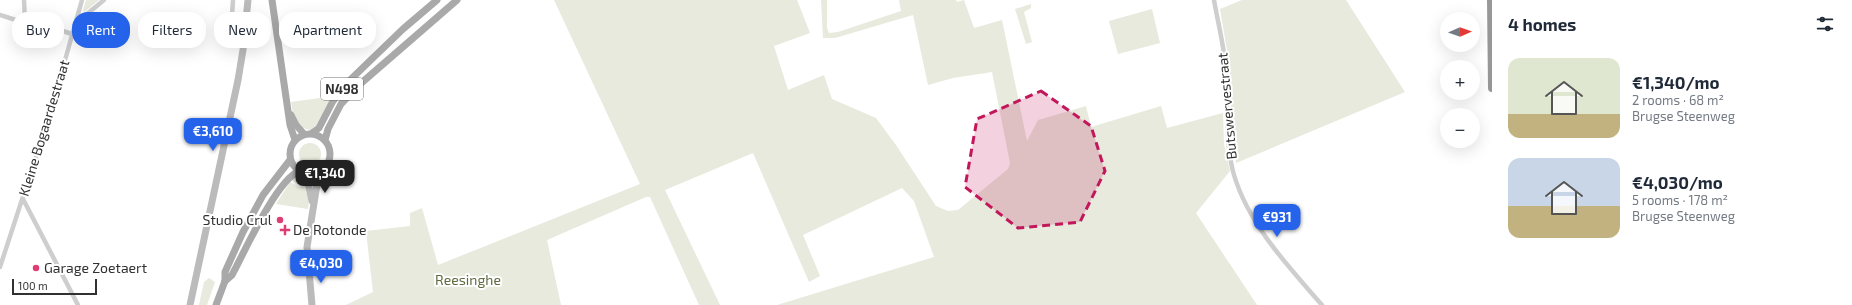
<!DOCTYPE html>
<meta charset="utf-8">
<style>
body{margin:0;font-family:"Exo 2",sans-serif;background:#f6f6f7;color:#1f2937;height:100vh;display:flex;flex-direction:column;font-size:15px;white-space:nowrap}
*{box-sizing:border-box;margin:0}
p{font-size:13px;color:#747a83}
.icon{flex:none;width:22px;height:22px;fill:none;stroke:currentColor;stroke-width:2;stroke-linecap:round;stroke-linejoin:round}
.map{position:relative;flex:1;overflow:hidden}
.drawer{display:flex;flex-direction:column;background:#fff;width:360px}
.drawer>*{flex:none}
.guide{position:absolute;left:12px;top:12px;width:380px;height:36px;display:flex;gap:8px}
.needle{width:26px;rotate:88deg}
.fabs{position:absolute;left:1440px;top:12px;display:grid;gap:8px}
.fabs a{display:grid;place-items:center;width:40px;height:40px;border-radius:50%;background:#fff;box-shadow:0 4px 16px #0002;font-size:20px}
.scale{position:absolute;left:12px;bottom:10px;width:85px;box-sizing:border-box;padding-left:4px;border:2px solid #313131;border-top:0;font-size:11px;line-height:14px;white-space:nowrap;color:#313131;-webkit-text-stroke:3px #fff;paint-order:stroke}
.price{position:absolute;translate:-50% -34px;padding:0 9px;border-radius:8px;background:#2563eb;color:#fff;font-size:13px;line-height:26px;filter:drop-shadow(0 1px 2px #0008)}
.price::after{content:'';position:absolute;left:50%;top:24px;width:12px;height:9px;margin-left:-6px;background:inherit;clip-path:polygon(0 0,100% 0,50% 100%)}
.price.active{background:#222;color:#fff}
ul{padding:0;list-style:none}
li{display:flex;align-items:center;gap:12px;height:100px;padding:0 16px}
li span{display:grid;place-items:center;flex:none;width:112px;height:80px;border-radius:12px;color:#555}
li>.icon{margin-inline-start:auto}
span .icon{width:48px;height:48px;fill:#fffc;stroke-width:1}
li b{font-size:17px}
h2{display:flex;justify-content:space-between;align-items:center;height:48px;padding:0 16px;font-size:17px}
.pill{padding:0 14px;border-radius:16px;background:#fff;box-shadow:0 4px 16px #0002;font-size:14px;line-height:36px}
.pill.active{background:#2563eb;color:#fff}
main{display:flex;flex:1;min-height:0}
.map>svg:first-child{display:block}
.green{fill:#e7eadd}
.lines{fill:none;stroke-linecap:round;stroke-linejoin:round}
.street{stroke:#cecece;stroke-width:4.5}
.secondary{stroke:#bbb;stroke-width:7}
.primary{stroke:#a9a9a9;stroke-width:7}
.highway{stroke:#989898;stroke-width:8}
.marked{fill:#c2185b;fill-opacity:0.2;stroke:#c2185b;stroke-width:3;stroke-dasharray:8 5;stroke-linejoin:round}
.poi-dot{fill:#de3d71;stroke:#fff;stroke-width:1.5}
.labels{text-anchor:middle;stroke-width:4;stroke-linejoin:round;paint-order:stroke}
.shield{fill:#fff;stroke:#6f6f6f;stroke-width:1}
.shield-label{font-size:13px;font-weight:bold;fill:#313131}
.street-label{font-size:14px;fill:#313131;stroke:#fff}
.poi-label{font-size:14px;fill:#313131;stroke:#fff;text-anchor:start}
.park-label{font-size:14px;fill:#5f6b3f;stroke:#fff}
</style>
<main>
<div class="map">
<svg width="1492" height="305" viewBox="0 0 1492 305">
<rect width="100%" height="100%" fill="#fff"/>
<g class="green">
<polygon points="86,0 99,0 84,12 83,10"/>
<polygon points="554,0 797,0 810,33 774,46 788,90 824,75 832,99 876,118 896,145 936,206 948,211 958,210 1008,169 1010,163 992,72 953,78 928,85 913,15 835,38 823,38 821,0 827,0 827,28 829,33 838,32 901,11 899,0 956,0 957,2 964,0 974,28 1002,20 1027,141 1038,120 1086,106 1091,127 1161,106 1167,128 1223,113 1224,144 1230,171 1196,213 1257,305 777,305 934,257 914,201 902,188 803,235 820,276 809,282 753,153 665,190 720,305 699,305 650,197 646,197 547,240 561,305 346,305 373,292 366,231 410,226 410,213 422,208 438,265 640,184"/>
<polygon points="1242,0 1346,0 1405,92 1236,163 1231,129 1231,84 1229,62 1220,9"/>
<polygon points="1031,4 1031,8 1024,12 1032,42 1026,44 1015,9"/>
<polygon points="1152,9 1160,43 1118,54 1109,21"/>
<polygon points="342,79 344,82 319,123 310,130 300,127 293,114 291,102 327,97"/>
<circle cx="310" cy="154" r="11"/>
<polygon points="299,175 304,177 306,185 300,185 289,179"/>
<polygon points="290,182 299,187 305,187 309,202 308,209 276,204"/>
<polygon points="209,278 215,282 207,305 199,305 204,282"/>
</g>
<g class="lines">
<g class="street">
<polyline points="24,0 25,21"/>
<path d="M1214 0C1218 23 1224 46 1226 69 1229 104 1224 140 1234 175 1249 225 1288 266 1322 305"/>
<polyline points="0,15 22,22 29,20 72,34"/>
<polyline points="232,16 233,0"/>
<polyline points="76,23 104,0"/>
<polyline points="23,199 78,305"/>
<polyline points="0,267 49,117 82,0"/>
</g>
<g class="secondary">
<polyline points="306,174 312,201"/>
<polyline points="190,305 238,80 243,50 248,0"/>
<polyline points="312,305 307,247 319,172"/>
</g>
<g class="primary">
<polyline points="272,0 290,125 295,140"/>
<polyline points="291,115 296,125 304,134"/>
<polyline points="312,133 319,128 333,101 349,81 403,29 437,0"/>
<circle cx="310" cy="154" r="20"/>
<polyline points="325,140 328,129 341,104 359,85 457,0"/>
<path d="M225 281 232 275C245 251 276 181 299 171"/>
<polyline points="216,305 225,281 225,272 243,232 263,195 290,160"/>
</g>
<polyline class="highway" points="1491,0 1492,88"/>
</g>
<path class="marked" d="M1041 91 1091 126 1105 171 1080 222 1018 228 965 187 977 119Z"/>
<g class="poi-dot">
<circle cx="280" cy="220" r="4"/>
<path d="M283 224h4v4h4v4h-4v4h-4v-4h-4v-4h4z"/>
<circle cx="36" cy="268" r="4"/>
</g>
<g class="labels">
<rect class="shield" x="321" y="78" width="42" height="22" rx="3"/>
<g class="shield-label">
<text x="342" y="94">N498</text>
</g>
<g class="street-label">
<text transform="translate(1227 106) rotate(-95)" y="5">Butswervestraat</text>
<text transform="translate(44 128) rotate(-73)" y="5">Kleine Bogaardestraat</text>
</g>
<g class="poi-label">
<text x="272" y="225" text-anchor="end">Studio Crul</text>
<text x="293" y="235">De Rotonde</text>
<text x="44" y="273">Garage Zoetaert</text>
</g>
<g class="park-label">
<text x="468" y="285">Reesinghe</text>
</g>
</g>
</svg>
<div class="fabs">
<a><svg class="needle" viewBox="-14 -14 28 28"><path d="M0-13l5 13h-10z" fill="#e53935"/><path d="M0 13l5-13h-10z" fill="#747a83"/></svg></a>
<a>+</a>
<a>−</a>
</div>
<div class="scale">100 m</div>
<b class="price" style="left:213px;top:152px">€3,610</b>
<b class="price active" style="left:325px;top:194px">€1,340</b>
<b class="price" style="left:1277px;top:238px">€931</b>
<b class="price" style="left:321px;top:284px">€4,030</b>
<div class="guide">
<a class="pill">Buy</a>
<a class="pill active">Rent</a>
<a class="pill">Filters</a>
<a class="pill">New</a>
<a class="pill">Apartment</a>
</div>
</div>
<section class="drawer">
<h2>4 homes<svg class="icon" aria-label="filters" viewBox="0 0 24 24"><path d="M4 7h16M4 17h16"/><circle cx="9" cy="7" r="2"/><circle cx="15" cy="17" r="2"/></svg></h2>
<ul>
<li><span style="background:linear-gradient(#dfe7d0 70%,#c2b280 0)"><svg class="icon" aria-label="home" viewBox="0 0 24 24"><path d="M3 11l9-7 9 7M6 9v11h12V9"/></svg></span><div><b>€1,340/mo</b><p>2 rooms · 68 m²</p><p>Brugse Steenweg</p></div></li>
<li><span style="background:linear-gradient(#c9d6e8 60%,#c2b280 0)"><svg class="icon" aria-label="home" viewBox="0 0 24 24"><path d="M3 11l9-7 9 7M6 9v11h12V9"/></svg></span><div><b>€4,030/mo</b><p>5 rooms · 178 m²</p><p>Brugse Steenweg</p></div></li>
</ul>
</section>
</main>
